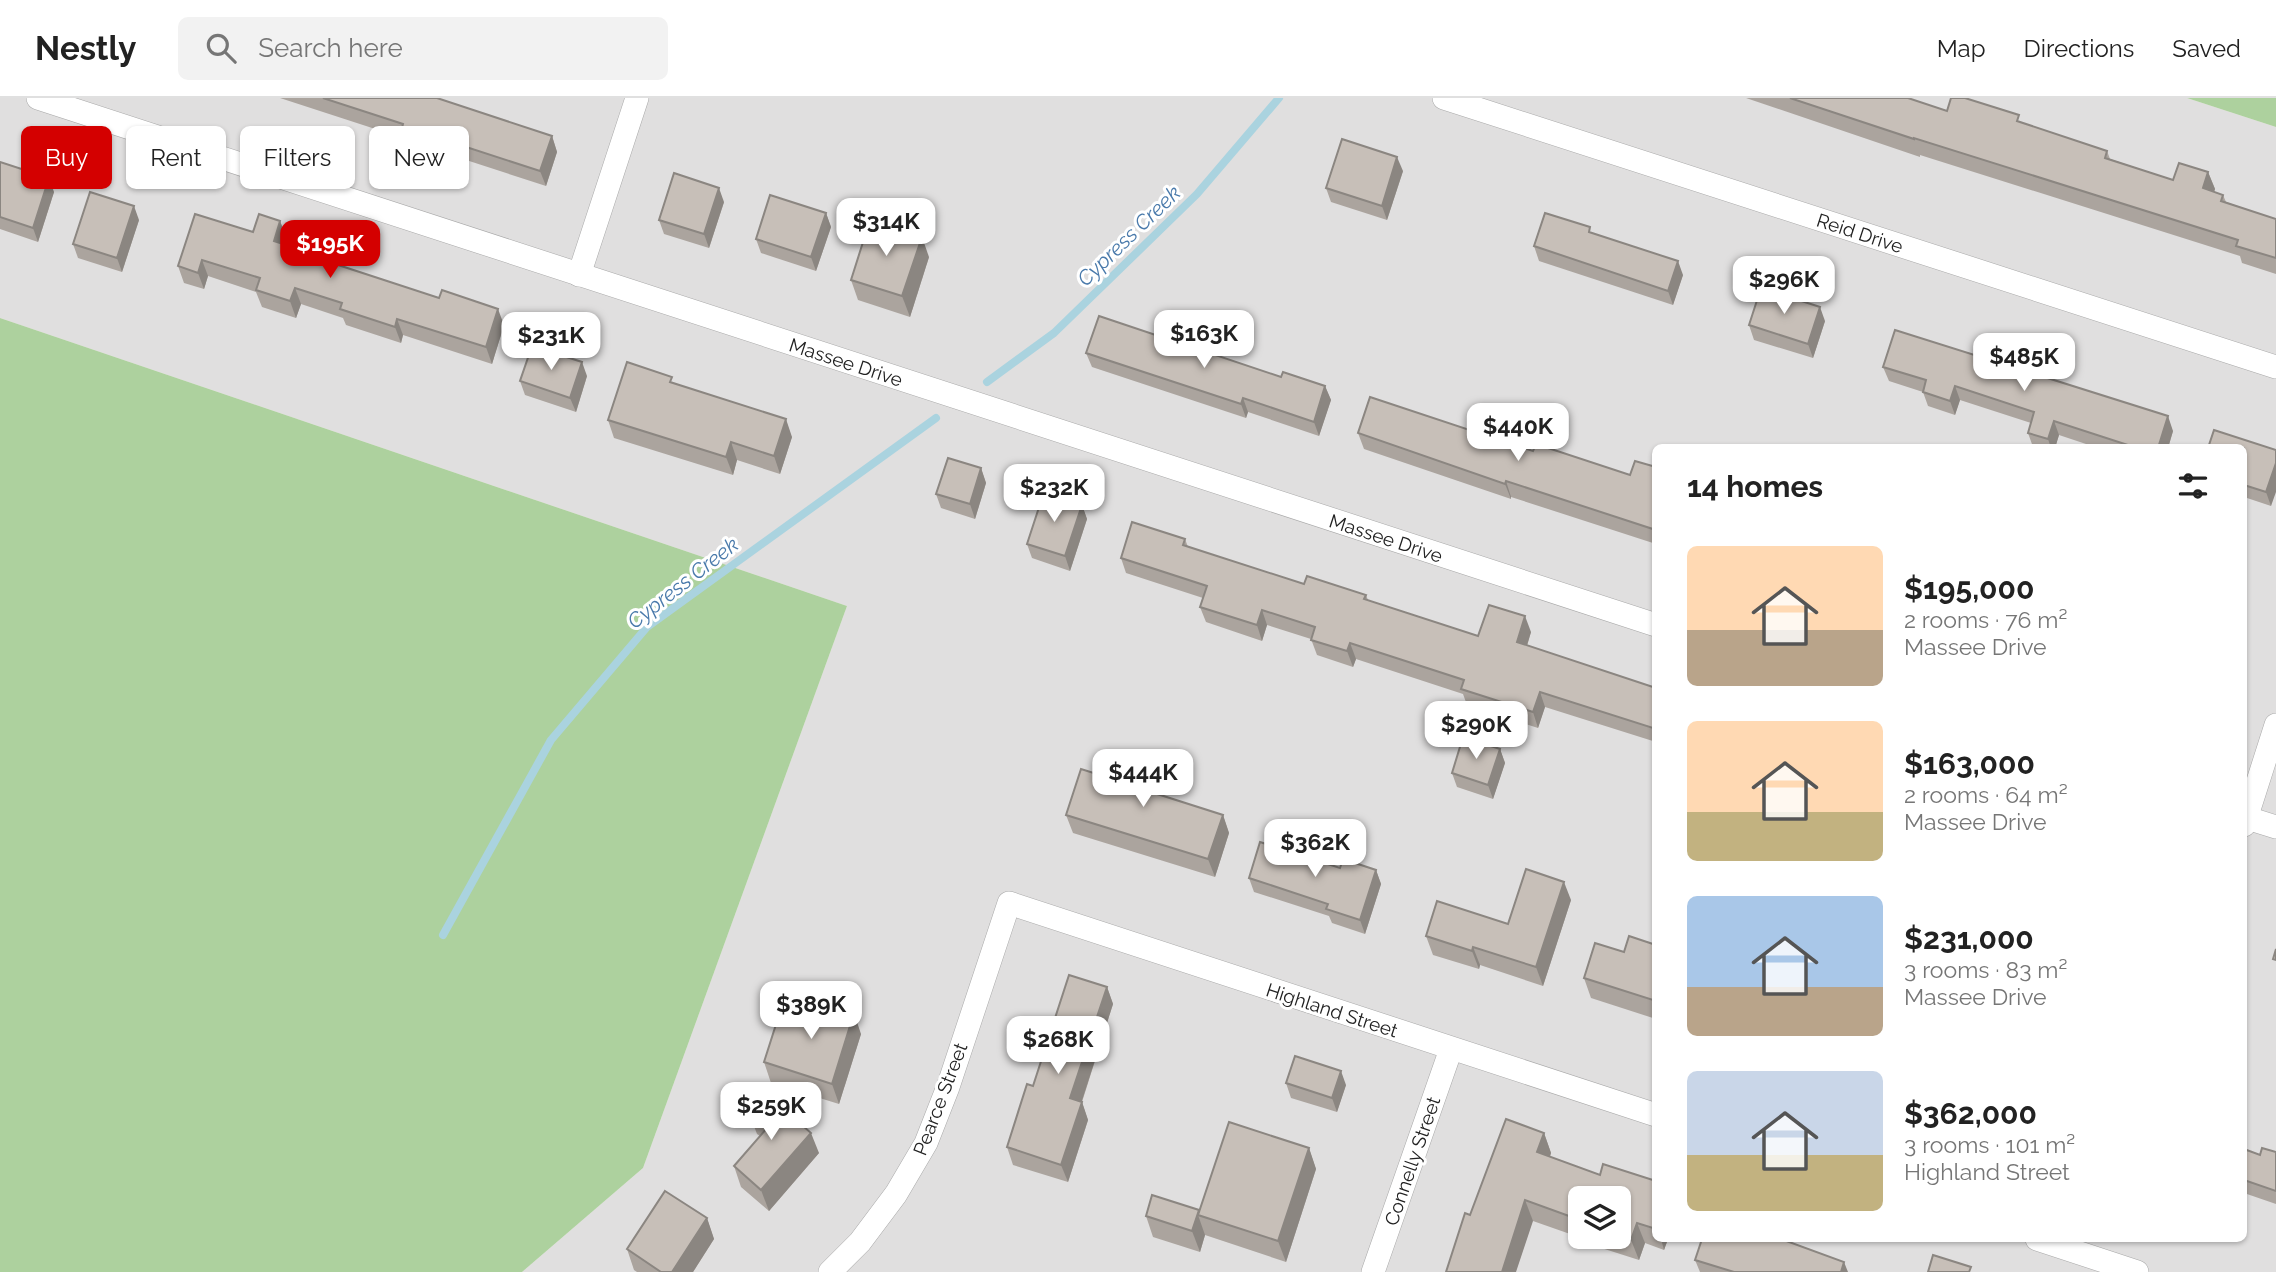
<!DOCTYPE html>
<meta charset="utf-8">
<style>
body{margin:0;font-family:Raleway,sans-serif;background:#f2f2f2;color:#222;height:100vh;display:flex;flex-direction:column;font-size:26px;white-space:nowrap}
*{box-sizing:border-box;margin:0}
p{font-size:23px;color:#767676}
.icon{flex:none;width:38px;height:38px;fill:none;stroke:currentColor;stroke-width:2;stroke-linecap:round;stroke-linejoin:round}
.map{position:relative;flex:1;overflow:hidden}
.details{position:absolute;left:1652px;top:346px;width:595px;height:798px;display:flex;flex-direction:column;background:#fff;border-radius:10px;box-shadow:0 2px 5px #0004}
.details>*{flex:none}
.top-card{position:absolute;left:21px;top:28px;width:665px;height:63px;display:flex;gap:14px}
.fabs{position:absolute;left:1568px;top:1088px;display:grid;gap:14px}
.fabs a{display:grid;place-items:center;width:63px;height:63px;border-radius:10px;background:#fff;box-shadow:0 2px 5px #0004;font-size:35px}
.price{position:absolute;translate:-50% -60px;padding:0 16px;border-radius:14px;background:#fff;color:#222;font-size:23px;line-height:46px;filter:drop-shadow(0 2px 4px #0008)}
.price::after{content:'';position:absolute;left:50%;top:42px;width:21px;height:16px;margin-left:-10px;background:inherit;clip-path:polygon(0 0,100% 0,50% 100%)}
.price.selected{background:#d40000;color:#fff}
ul{padding:0;list-style:none}
li{display:flex;align-items:center;gap:21px;height:175px;padding:0 35px}
li span{display:grid;place-items:center;flex:none;width:196px;height:140px;border-radius:10px;color:#555}
li>.icon{margin-inline-start:auto}
span .icon{width:84px;height:84px;fill:#fffc;stroke-width:1}
li b{font-size:30px}
h2{display:flex;justify-content:space-between;align-items:center;height:84px;padding:0 35px;font-size:30px}
.pill{padding:0 24px;border-radius:10px;background:#fff;box-shadow:0 2px 5px #0004;font-size:24px;line-height:63px}
.pill.selected{background:#d40000;color:#fff}
header{display:flex;align-items:center;gap:42px;box-sizing:border-box;height:98px;padding:0 35px;background:#fff;border-bottom:2px solid #e0e0e0}
header strong{font-size:33px}
nav{display:flex;gap:38px;margin-inline-start:auto;font-size:24px}
.search{width:490px;height:63px;background:#f2f2f2;display:flex;align-items:center;gap:18px;box-sizing:border-box;padding:0 24px;border-radius:10px;color:#767676;font-size:26px}
.map>svg:first-child{display:block}
.residential{fill:#e0dfdf;fill-rule:evenodd}
.forest{fill:#add19e}
.lines{fill:none;stroke-linecap:round;stroke-linejoin:round}
.stream{stroke:#aad3df;stroke-width:8}
.minor-casing{stroke:#a9a9a9;stroke-width:24}
.minor{stroke:#fff;stroke-width:23}
.wall{fill:#aba49e;fill-rule:evenodd}
.shaded-wall{fill:#8b8681}
.building{fill:#c7bfb8;stroke:#8b8681;stroke-width:2}
.labels{text-anchor:middle;stroke-width:6;stroke-linejoin:round;paint-order:stroke}
.street-label{font-size:19px;fill:#222;stroke:#fff}
.water-label{font-size:21px;font-style:italic;fill:#4a7aab;stroke:#fff}
</style>
<header>
<strong>Nestly</strong>
<div class="search"><svg class="icon" aria-label="search" viewBox="0 0 24 24"><circle cx="10" cy="10" r="6"/><path d="M15 15l6 6"/></svg>Search here</div>
<nav><a>Map</a><a>Directions</a><a>Saved</a></nav>
</header>
<div class="map">
<svg width="2276" height="1174" viewBox="0 0 2276 1174">
<rect width="100%" height="100%" fill="#f2efe9"/>
<path class="residential" d="M0 0H2187L2276 29V1174H522L643 1070 847 508 0 220ZM1656 350H2244V1141H1656ZM1580 1101H1619V1139H1580Z"/>
<g class="forest">
<polygon points="2187,0 2276,0 2276,29"/>
<polygon points="0,220 847,508 643,1070 522,1174 0,1174"/>
</g>
<g class="lines">
<g class="stream">
<polyline points="987,284 1054,235 1197,96 1279,0"/>
<polyline points="443,837 551,642 647,529 936,320"/>
</g>
<g class="minor-casing">
<g id="minor">
<polyline points="38,0 1656,527"/>
<polyline points="1444,0 2276,269"/>
<polyline points="579,177 637,0"/>
<polyline points="2244,719 2276,729"/>
<polyline points="2244,727 2276,627"/>
<polyline points="2037,1141 2137,1174"/>
<polyline points="830,1174 860,1144 896,1096 926,1045 948,989 1009,805 1656,1017"/>
<polyline points="1373,1174 1451,951"/>
</g>
</g>
<use href="#minor" class="minor"/>
</g>
<g class="wall">
<polygon points="280,0 437,0 552,38 557,54 546,88 463,61 462,64 408,46 406,41"/>
<polygon points="1746,0 1908,0 1947,13 2021,25 2107,53 2110,61 2173,82 2208,74 2215,91 2214,94 2223,97 2226,104 2276,121 2276,176 2242,165 2240,158 1920,57 1920,59"/>
<polygon points="0,64 54,94 38,144 0,131"/>
<polygon points="1403,73 1387,122 1331,104 1326,90"/>
<polygon points="724,104 709,150 664,136 659,122"/>
<polygon points="826,115 831,129 816,173 761,155 756,141"/>
<polygon points="139,122 122,174 78,160 73,146"/>
<polygon points="280,123 286,139 284,146 329,164 504,227 492,266 403,237 401,245 346,227 343,220 301,206 296,220 262,209 256,194 208,178 204,191 184,185 178,168 253,134"/>
<polygon points="1592,135 1683,177 1673,207 1539,163 1534,148"/>
<polygon points="929,159 910,219 858,202 851,182"/>
<polygon points="1825,223 1813,260 1754,242 1749,227"/>
<polygon points="1086,255 1281,279 1325,288 1331,302 1319,338 1248,314 1246,320 1092,269"/>
<polygon points="1883,269 2173,333 2168,350 2098,350 2059,337 2055,350 2036,350 2033,349 2028,335 2031,325 1960,302 1955,317 1928,308 1923,294 1889,283"/>
<polygon points="587,278 576,314 525,297 520,283"/>
<polygon points="674,285 792,339 780,376 737,362 733,377 614,340 608,322"/>
<polygon points="1358,335 1533,353 1630,377 1656,369 1656,446 1511,399 1511,401 1364,351"/>
<polygon points="2244,350 2276,352 2271,408 2244,399"/>
<polygon points="981,370 986,385 975,421 941,410 936,396"/>
<polygon points="1082,407 1087,421 1070,473 1032,460 1027,446"/>
<polygon points="1185,441 1188,449 1304,486 1366,497 1368,502 1478,538 1531,534 1527,548 1656,590 1656,644 1545,609 1538,630 1467,607 1463,596 1356,561 1353,569 1317,557 1311,541 1267,527 1262,543 1206,524 1200,509 1203,500 1126,475 1121,460"/>
<polygon points="1500,651 1505,665 1493,701 1457,689 1452,675"/>
<polygon points="1119,683 1166,685 1162,697 1223,717 1229,735 1215,779 1073,735 1066,717"/>
<polygon points="1340,770 1376,772 1381,786 1365,836 1332,825 1329,818 1254,794 1249,780"/>
<polygon points="1571,802 1543,888 1480,867 1479,871 1433,857 1426,838 1508,826"/>
<polygon points="1656,847 1656,921 1591,900 1584,880 1624,854"/>
<polygon points="1107,889 1113,906 1082,1004 1088,1022 1068,1084 1013,1067 1007,1049 1033,988"/>
<polygon points="798,923 861,936 839,1006 771,985 764,964"/>
<polygon points="1286,985 1346,987 1337,1014 1291,1000"/>
<polygon points="749,1015 819,1055 769,1113 741,1089 734,1068 760,1038 757,1036"/>
<path d="M1544 1035 1551 1055 1550 1059 1600 1077 1656 1083V1141H1668L1664 1152 1645 1145 1639 1162 1592 1147 1590 1143 1533 1123 1470 1117ZM1580 1101H1619V1139H1580Z"/>
<polygon points="1309,1050 1316,1071 1286,1164 1205,1137 1200,1154 1153,1139 1146,1118 1199,1113"/>
<polygon points="2244,1051 2260,1057 2276,1054 2276,1106 2244,1095"/>
<polygon points="707,1120 714,1141 693,1174 637,1174 634,1172 627,1151"/>
<polygon points="1695,1162 1841,1174 1700,1174"/>
</g>
<g class="shaded-wall">
<polygon points="552,38 557,54 546,88 540,73"/>
<polygon points="457,46 463,61 462,64 456,48"/>
<polygon points="1397,59 1403,73 1387,122 1382,108"/>
<polygon points="2208,74 2215,91 2209,108 2203,90"/>
<polygon points="49,80 54,94 38,144 33,130"/>
<polygon points="719,90 724,104 709,150 704,136"/>
<polygon points="134,108 139,122 122,174 117,160"/>
<polygon points="826,115 831,129 816,173 811,159"/>
<polygon points="280,123 286,139 280,159 274,143"/>
<polygon points="922,139 929,159 910,219 902,198"/>
<polygon points="202,162 208,178 204,191 198,175"/>
<polygon points="1678,163 1683,177 1673,207 1668,193"/>
<polygon points="295,190 301,206 296,220 290,203"/>
<polygon points="1820,209 1825,223 1813,260 1808,246"/>
<polygon points="498,211 504,227 492,266 486,249"/>
<polygon points="397,221 403,237 401,245 395,229"/>
<polygon points="582,264 587,278 576,314 570,300"/>
<polygon points="1325,288 1331,302 1319,338 1314,324"/>
<polygon points="1955,288 1960,302 1955,317 1950,303"/>
<polygon points="1243,300 1248,314 1246,320 1241,306"/>
<polygon points="2168,318 2173,333 2168,350 2158,350"/>
<polygon points="786,321 792,339 780,376 774,358"/>
<polygon points="2054,323 2059,337 2055,350 2051,350 2048,341"/>
<polygon points="731,344 737,362 733,377 726,359"/>
<polygon points="2276,365 2276,394 2271,408 2266,394"/>
<polygon points="981,370 986,385 975,421 970,406"/>
<polygon points="1506,383 1511,399 1511,401 1505,386"/>
<polygon points="1082,407 1087,421 1070,473 1065,458"/>
<polygon points="1262,512 1267,527 1262,543 1257,527"/>
<polygon points="1525,518 1531,534 1523,560 1517,544"/>
<polygon points="1350,545 1356,561 1353,569 1347,553"/>
<polygon points="1540,594 1545,609 1538,630 1533,614"/>
<polygon points="1500,651 1505,665 1493,701 1488,687"/>
<polygon points="1160,667 1166,685 1158,712 1151,694"/>
<polygon points="1223,717 1229,735 1215,779 1208,761"/>
<polygon points="1376,772 1381,786 1365,836 1360,822"/>
<polygon points="1564,784 1571,802 1543,888 1536,869"/>
<polygon points="1473,849 1480,867 1479,871 1472,853"/>
<polygon points="1107,889 1113,906 1077,1018 1070,1000"/>
<polygon points="854,915 861,936 839,1006 832,986"/>
<polygon points="1341,973 1346,987 1337,1014 1332,1000"/>
<polygon points="1082,1004 1088,1022 1068,1084 1061,1067"/>
<polygon points="811,1035 819,1055 769,1113 761,1092"/>
<polygon points="1544,1035 1551,1055 1544,1074 1537,1054"/>
<polygon points="1309,1050 1316,1071 1286,1164 1278,1143"/>
<polygon points="1525,1102 1533,1123 1516,1174 1502,1174"/>
<polygon points="1198,1117 1205,1137 1200,1154 1192,1133"/>
<polygon points="707,1120 714,1141 693,1174 672,1174"/>
<polygon points="1637,1125 1645,1145 1639,1162 1631,1142"/>
<polygon points="1661,1141 1668,1141 1664,1152"/>
<polygon points="1844,1164 1848,1174 1841,1174"/>
</g>
<g class="building">
<polygon points="323,0 437,0 552,38 540,73 457,46 456,48 402,30 403,26"/>
<polygon points="1790,0 1908,0 1947,13 1951,0 1965,0 2019,17 2017,23 2107,53 2105,60 2173,82 2179,65 2208,74 2203,90 2223,97 2221,103 2276,121 2276,160 2236,148 2238,142 1914,40 1914,41"/>
<polygon points="1342,41 1397,59 1382,108 1326,90"/>
<polygon points="0,64 49,80 33,130 0,119"/>
<polygon points="674,75 719,90 704,136 659,122"/>
<polygon points="90,94 134,108 117,160 73,146"/>
<polygon points="770,97 826,115 811,159 756,141"/>
<polygon points="1545,115 1590,129 1589,134 1678,163 1668,193 1534,148"/>
<polygon points="195,116 253,134 259,116 280,123 274,143 327,160 326,163 439,200 442,192 498,211 486,249 397,221 395,229 340,211 342,205 295,190 290,203 256,192 260,180 202,162 198,175 178,168"/>
<polygon points="870,122 922,139 902,198 851,182"/>
<polygon points="1761,190 1820,209 1808,246 1749,227"/>
<polygon points="1099,218 1281,279 1283,274 1325,288 1314,324 1243,300 1241,306 1086,255"/>
<polygon points="1895,232 2168,318 2158,350 2137,350 2054,323 2048,341 2028,335 2034,314 1955,288 1950,303 1923,294 1926,282 1883,269"/>
<polygon points="532,248 582,264 570,300 520,283"/>
<polygon points="627,264 672,279 670,284 786,321 774,358 731,344 726,359 608,322"/>
<polygon points="1370,299 1533,353 1536,346 1630,377 1635,363 1656,369 1656,432 1506,383 1505,386 1358,335"/>
<polygon points="2214,332 2276,352 2276,365 2266,394 2244,387 2244,350 2208,350"/>
<polygon points="948,360 981,370 970,406 936,396"/>
<polygon points="1044,394 1082,407 1065,458 1027,446"/>
<polygon points="1132,424 1185,441 1183,447 1304,486 1307,478 1366,497 1364,501 1478,538 1489,507 1525,518 1517,544 1656,590 1656,631 1540,594 1533,614 1461,591 1464,582 1350,545 1347,553 1311,542 1315,529 1262,512 1257,527 1200,509 1207,488 1121,460"/>
<polygon points="1463,639 1500,651 1488,687 1452,675"/>
<polygon points="1127,656 1160,667 1151,694 1223,717 1208,761 1066,717 1081,671 1119,683"/>
<polygon points="1260,744 1340,770 1343,761 1376,772 1360,822 1326,811 1328,806 1249,780"/>
<polygon points="1526,771 1564,784 1536,869 1473,849 1472,853 1426,838 1437,803 1508,826"/>
<polygon points="1629,838 1656,847 1656,903 1584,880 1595,845 1624,854"/>
<polygon points="2276,851 2276,862 2273,861"/>
<polygon points="1069,877 1107,889 1070,1000 1082,1004 1061,1067 1007,1049 1027,986 1033,988"/>
<polygon points="806,900 854,915 832,986 764,964 779,917 798,923"/>
<polygon points="1295,958 1341,973 1332,1000 1286,985"/>
<polygon points="766,995 811,1035 761,1092 734,1068 767,1030 749,1015"/>
<polygon points="1506,1021 1544,1035 1537,1054 1600,1077 1603,1066 1656,1083 1656,1131 1637,1125 1631,1142 1619,1137 1619,1101 1580,1101 1580,1122 1525,1102 1502,1174 1446,1174 1465,1115 1470,1117"/>
<polygon points="1229,1024 1309,1050 1278,1143 1198,1117"/>
<polygon points="2262,1050 2276,1054 2276,1093 2244,1082 2244,1051 2260,1057"/>
<polygon points="665,1093 707,1120 672,1174 661,1174 627,1151"/>
<polygon points="1152,1097 1199,1112 1192,1133 1146,1118"/>
<polygon points="1702,1141 1781,1141 1844,1164 1841,1174 1734,1174 1695,1162"/>
<polygon points="1933,1157 1971,1169 1969,1174 1928,1174"/>
</g>
<g class="labels">
<g class="street-label">
<text transform="translate(1860 135) rotate(18)" y="7">Reid Drive</text>
<text transform="translate(846 264) rotate(18)" y="7">Massee Drive</text>
<text transform="translate(1386 440) rotate(18)" y="7">Massee Drive</text>
<text transform="translate(1332 912) rotate(18)" y="7">Highland Street</text>
<text transform="translate(940 1001) rotate(-69)" y="7">Pearce Street</text>
<text transform="translate(1412 1063) rotate(-71)" y="7">Connelly Street</text>
</g>
<g class="water-label">
<text transform="translate(1129 138) rotate(-44)" y="7">Cypress Creek</text>
<text transform="translate(683 485) rotate(-38)" y="7">Cypress Creek</text>
</g>
</g>
</svg>
<div class="fabs">
<a><svg class="icon" aria-label="layers" viewBox="0 0 24 24"><path d="M12 4l9 5-9 5-9-5zM3 14l9 5 9-5"/></svg></a>
</div>
<b class="price" style="left:886px;top:160px">$314K</b>
<b class="price selected" style="left:330px;top:182px">$195K</b>
<b class="price" style="left:1784px;top:218px">$296K</b>
<b class="price" style="left:1204px;top:272px">$163K</b>
<b class="price" style="left:551px;top:274px">$231K</b>
<b class="price" style="left:2024px;top:295px">$485K</b>
<b class="price" style="left:1518px;top:365px">$440K</b>
<b class="price" style="left:1054px;top:426px">$232K</b>
<b class="price" style="left:1476px;top:663px">$290K</b>
<b class="price" style="left:1143px;top:711px">$444K</b>
<b class="price" style="left:1315px;top:781px">$362K</b>
<b class="price" style="left:811px;top:943px">$389K</b>
<b class="price" style="left:1058px;top:978px">$268K</b>
<b class="price" style="left:771px;top:1044px">$259K</b>
<div class="top-card">
<a class="pill selected">Buy</a>
<a class="pill">Rent</a>
<a class="pill">Filters</a>
<a class="pill">New</a>
</div>
<section class="details">
<h2>14 homes<svg class="icon" aria-label="filters" viewBox="0 0 24 24"><path d="M4 7h16M4 17h16"/><circle cx="9" cy="7" r="2"/><circle cx="15" cy="17" r="2"/></svg></h2>
<ul>
<li><span style="background:linear-gradient(#ffd9b3 60%,#b9a48a 0)"><svg class="icon" aria-label="home" viewBox="0 0 24 24"><path d="M3 11l9-7 9 7M6 9v11h12V9"/></svg></span><div><b>$195,000</b><p>2 rooms · 76 m²</p><p>Massee Drive</p></div></li>
<li><span style="background:linear-gradient(#ffd9b3 65%,#c2b280 0)"><svg class="icon" aria-label="home" viewBox="0 0 24 24"><path d="M3 11l9-7 9 7M6 9v11h12V9"/></svg></span><div><b>$163,000</b><p>2 rooms · 64 m²</p><p>Massee Drive</p></div></li>
<li><span style="background:linear-gradient(#a9c7e8 65%,#b9a48a 0)"><svg class="icon" aria-label="home" viewBox="0 0 24 24"><path d="M3 11l9-7 9 7M6 9v11h12V9"/></svg></span><div><b>$231,000</b><p>3 rooms · 83 m²</p><p>Massee Drive</p></div></li>
<li><span style="background:linear-gradient(#c9d6e8 60%,#c2b280 0)"><svg class="icon" aria-label="home" viewBox="0 0 24 24"><path d="M3 11l9-7 9 7M6 9v11h12V9"/></svg></span><div><b>$362,000</b><p>3 rooms · 101 m²</p><p>Highland Street</p></div></li>
</ul>
</section>
</div>
